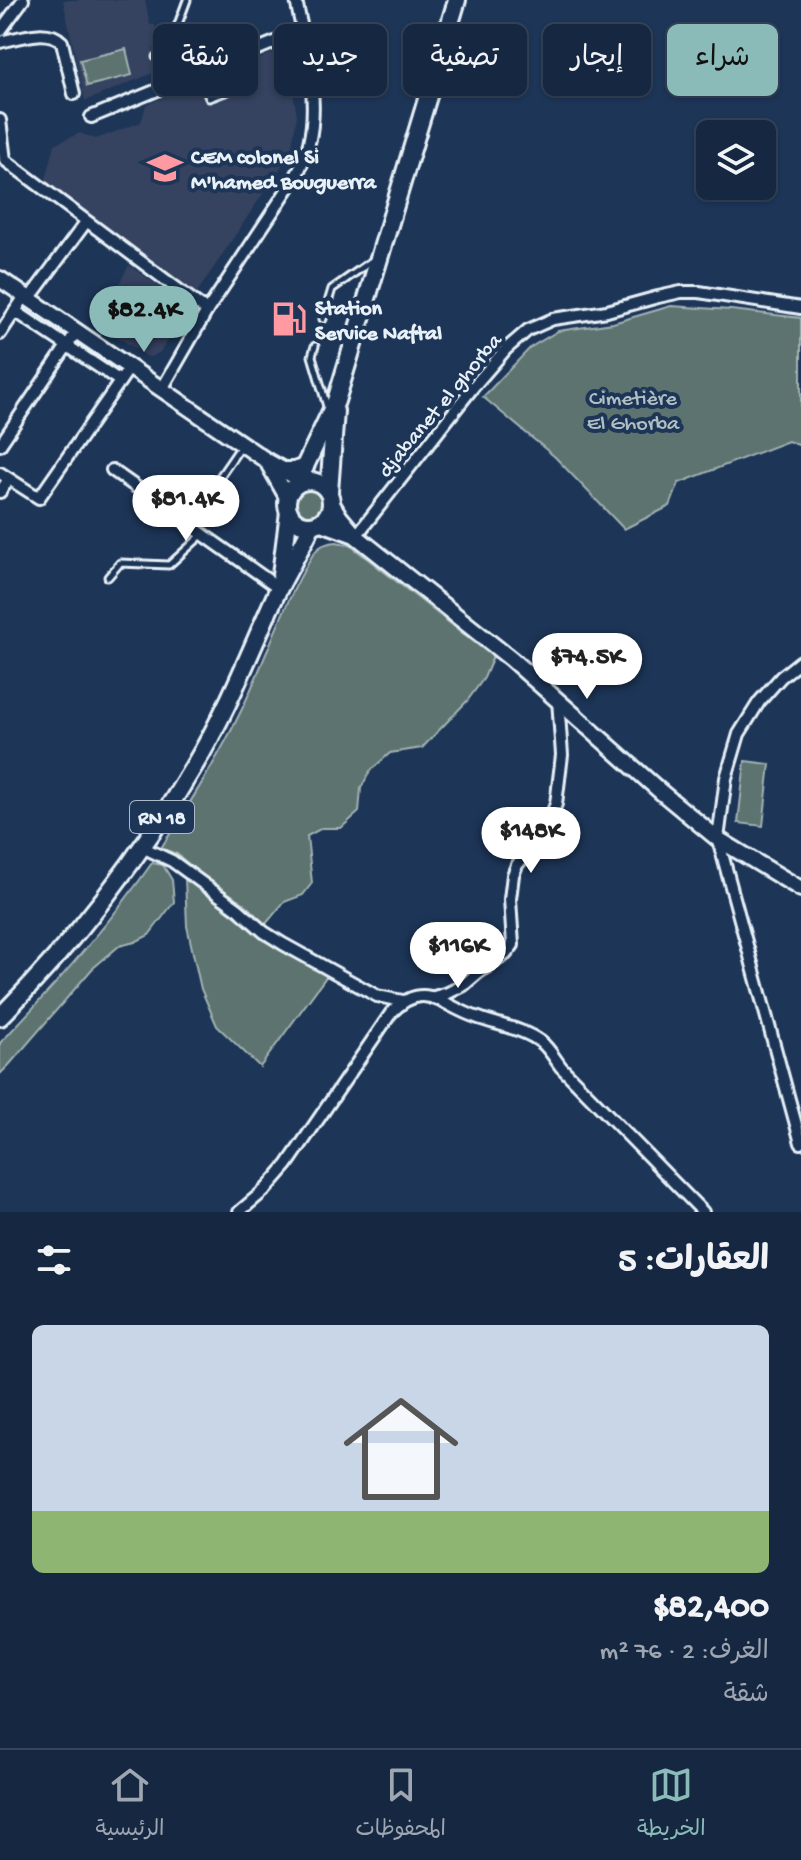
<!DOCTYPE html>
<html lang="ar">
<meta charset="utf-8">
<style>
body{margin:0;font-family:"Gochi Hand","Playpen Sans Arabic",sans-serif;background:#1f3048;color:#f1f3f6;direction:rtl;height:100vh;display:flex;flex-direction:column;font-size:30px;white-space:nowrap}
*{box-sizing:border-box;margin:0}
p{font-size:26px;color:#9ea6b1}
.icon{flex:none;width:44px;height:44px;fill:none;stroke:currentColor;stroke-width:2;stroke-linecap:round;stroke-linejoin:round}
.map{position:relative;height:1212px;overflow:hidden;direction:ltr}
.sheet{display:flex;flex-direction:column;background:#162841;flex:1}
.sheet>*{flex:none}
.guide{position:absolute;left:24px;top:24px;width:754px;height:72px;direction:rtl;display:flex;gap:16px}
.buttons{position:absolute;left:696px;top:120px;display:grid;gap:16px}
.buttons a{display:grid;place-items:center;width:80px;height:80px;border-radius:12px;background:#162841;box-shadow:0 2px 6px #0004,0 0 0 2px #35445a;font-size:40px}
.price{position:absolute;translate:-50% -68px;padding:0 18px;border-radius:28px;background:#fff;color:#222;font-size:26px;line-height:52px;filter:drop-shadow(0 2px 4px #0008)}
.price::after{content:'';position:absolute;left:50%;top:48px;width:24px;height:18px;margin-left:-12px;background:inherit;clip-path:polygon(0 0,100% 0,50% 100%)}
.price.current{background:#8bbbb9;color:#111}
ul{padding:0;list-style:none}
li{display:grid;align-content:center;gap:16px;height:424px;padding:0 32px}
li+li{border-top:2px solid #35445a}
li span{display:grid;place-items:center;height:248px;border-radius:12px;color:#555}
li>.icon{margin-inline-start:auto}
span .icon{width:144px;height:144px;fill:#fffc;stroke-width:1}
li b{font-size:34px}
h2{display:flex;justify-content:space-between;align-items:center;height:96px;padding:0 32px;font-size:34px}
.chip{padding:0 28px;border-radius:12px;background:#162841;box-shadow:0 2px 6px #0004,0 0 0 2px #35445a;font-size:28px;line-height:72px}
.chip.current{background:#8bbbb9;color:#111}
.menu{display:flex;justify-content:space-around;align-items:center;height:112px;border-top:2px solid #35445a;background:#162841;font-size:22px;color:#9ea6b1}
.menu a{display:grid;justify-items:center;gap:4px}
.menu .current{color:#8bbbb9}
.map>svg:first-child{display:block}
.built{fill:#344360}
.green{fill:#5d736f;stroke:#a2b2b4;stroke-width:2}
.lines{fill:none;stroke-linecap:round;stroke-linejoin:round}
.lane-casing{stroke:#e8f1f8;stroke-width:11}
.street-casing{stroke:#e8f1f8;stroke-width:16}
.secondary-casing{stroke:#e8f1f8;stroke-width:20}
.primary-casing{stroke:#e8f1f8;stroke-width:22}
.lane{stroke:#1d3557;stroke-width:5}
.street{stroke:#1d3557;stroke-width:10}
.secondary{stroke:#1d3557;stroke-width:14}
.primary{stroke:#1d3557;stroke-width:16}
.labels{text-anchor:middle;stroke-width:8;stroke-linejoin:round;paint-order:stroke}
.shield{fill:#1d3557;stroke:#abb9c8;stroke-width:2}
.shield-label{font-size:20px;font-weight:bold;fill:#e8f1f8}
.poi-label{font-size:22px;font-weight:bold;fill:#e8f1f8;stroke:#1d3557;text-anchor:start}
.park-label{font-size:22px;fill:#b0bfc1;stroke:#1d3557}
.street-label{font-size:22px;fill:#e8f1f8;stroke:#1d3557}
</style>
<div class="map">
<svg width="801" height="1212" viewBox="0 0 801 1212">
<rect width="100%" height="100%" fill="#1d3557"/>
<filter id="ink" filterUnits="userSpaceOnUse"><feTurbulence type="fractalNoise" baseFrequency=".0125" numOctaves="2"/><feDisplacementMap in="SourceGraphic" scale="16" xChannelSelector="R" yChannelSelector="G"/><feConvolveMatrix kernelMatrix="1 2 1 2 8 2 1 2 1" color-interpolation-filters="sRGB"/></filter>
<g filter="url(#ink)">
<g class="built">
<polygon points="63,0 145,0 150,25 155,25 159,47 153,49 158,71 85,101"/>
<polygon points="285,48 297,115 291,152 196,294 45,183 55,144 80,133 96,139 141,122 146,105"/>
<polygon points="129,265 191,309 160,352 151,357 146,356 98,324"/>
</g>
<g class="green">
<polygon points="126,49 132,75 87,86 80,60"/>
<polygon points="671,306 731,310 801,318 801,446 788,441 679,483 670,506 624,529 555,457 483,397 531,347 558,331 613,323"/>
<circle cx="309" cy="503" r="14"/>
<path d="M337 542 350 545 493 657 484 678 467 701 422 748 390 753 370 771 361 788 359 812 341 828H322L307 836 312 883 303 895 284 902 265 925 245 904 199 873 177 854 161 848C190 803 219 757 242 709 266 659 283 604 312 556 318 546 325 543 337 542Z"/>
<polygon points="745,761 770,764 763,826 738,823"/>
<path d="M152 863 163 865 172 880 174 902 149 935 135 942 119 946 92 969 9 1065 0 1074V1043C54 987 107 927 152 863Z"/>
<polygon points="185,878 242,921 263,940 328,974 260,1067 217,1026 201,989 187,926"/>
</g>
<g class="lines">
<g class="lane-casing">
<g id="lane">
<polyline points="156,57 167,54 187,0"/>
<polyline points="199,74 209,98 238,87"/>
<polyline points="323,319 332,289 373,260"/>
<polyline points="315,346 312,356 328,410"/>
<polyline points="219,478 241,446"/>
<polyline points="108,577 120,563 169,565 202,535"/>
</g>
</g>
<g class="street-casing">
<g id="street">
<polyline points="0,31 23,0"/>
<path d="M0 42C19 38 48 27 62 42L74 94"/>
<polyline points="91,117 302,31"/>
<polyline points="0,120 5,160 207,311"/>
<polyline points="29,299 86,222"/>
<polyline points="15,311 120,381"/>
<polyline points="0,334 25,296"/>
<path d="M162 389 207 311 295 178C301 167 306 156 309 143 320 97 305 46 296 0"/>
<polyline points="0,445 77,331"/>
<polyline points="112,470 279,588"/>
<polyline points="0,473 39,498 130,367"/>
<polyline points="0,492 9,479"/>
<polyline points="356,536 474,386 506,349 528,330 553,319 607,311 658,297 681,292 699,292 801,308"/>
<polyline points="801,661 781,677 759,702 739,734 726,778 718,839 801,1143"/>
<polyline points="142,847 172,861 238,909 264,932 283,944 377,996 403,1001"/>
<polyline points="434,997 448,993 464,985 479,972 506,954 513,945 510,899 513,875 517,865 543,835 556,804 562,755 558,700"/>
<path d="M239 1212 266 1189 287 1165 391 1013C424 978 442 1006 476 1017 497 1025 522 1028 541 1042 549 1048 555 1059 561 1067L703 1212"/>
</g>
</g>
<g class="secondary-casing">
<g id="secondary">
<polyline points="0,279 267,461 299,479 309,480"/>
<polyline points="269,465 287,497"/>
<polyline points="331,502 340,517 356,536 511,659 661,792 718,839 801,889"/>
<polyline points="319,522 352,534"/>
</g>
</g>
<g class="primary-casing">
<g id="primary">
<polyline points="283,471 294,471 305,467"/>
<circle cx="309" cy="503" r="22"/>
<polyline points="296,485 336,401 457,0"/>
<polyline points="329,492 335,411"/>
<polyline points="281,575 289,512"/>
<path d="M0 1017C73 943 141 856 194 766 228 710 251 649 278 590 289 568 302 547 312 525"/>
</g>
</g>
<use href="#lane" class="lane"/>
<use href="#street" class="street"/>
<use href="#secondary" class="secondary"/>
<use href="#primary" class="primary"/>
</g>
</g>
<defs>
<g id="school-bare" transform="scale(2.76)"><path d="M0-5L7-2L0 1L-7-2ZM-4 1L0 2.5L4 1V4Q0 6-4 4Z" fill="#ff9aa2" stroke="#1d3557" stroke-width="2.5" paint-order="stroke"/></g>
<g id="fuel-bare" transform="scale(2.76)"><path d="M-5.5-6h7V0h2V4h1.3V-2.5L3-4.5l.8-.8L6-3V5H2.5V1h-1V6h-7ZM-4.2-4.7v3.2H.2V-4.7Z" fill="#ff9aa2" stroke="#1d3557" stroke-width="2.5" paint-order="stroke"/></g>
</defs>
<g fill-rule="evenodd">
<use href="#school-bare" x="165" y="168"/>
<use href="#fuel-bare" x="289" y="319"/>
</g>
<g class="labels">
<rect class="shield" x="130" y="801" width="64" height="32" rx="6"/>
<g class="shield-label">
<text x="162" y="824">RN 18</text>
</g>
<g class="poi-label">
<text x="191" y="163">CEM colonel Si<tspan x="191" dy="25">M'hamed Bouguerra</tspan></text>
<text x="315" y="314">Station<tspan x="315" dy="25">Service Naftal</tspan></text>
</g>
<g class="park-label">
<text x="633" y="404">Cimetière<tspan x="633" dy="25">El Ghorba</tspan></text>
</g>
<g class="street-label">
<text transform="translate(438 404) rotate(-50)" y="8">djabanet el ghorba</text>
</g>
</g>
</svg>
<div class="buttons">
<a><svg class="icon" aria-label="layers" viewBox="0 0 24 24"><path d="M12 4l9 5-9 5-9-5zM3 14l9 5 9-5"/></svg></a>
</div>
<b class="price current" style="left:144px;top:354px">$82.4K</b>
<b class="price" style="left:186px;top:543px">$81.4K</b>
<b class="price" style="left:587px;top:701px">$74.5K</b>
<b class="price" style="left:531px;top:875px">$148K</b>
<b class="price" style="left:458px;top:990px">$116K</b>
<div class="guide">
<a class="chip current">شراء</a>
<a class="chip">إيجار</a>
<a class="chip">تصفية</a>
<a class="chip">جديد</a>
<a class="chip">شقة</a>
</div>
</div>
<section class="sheet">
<h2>العقارات: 5<svg class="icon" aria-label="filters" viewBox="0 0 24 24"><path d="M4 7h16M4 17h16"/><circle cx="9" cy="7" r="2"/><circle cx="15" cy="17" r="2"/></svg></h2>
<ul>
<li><span style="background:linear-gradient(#c9d6e8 75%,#8fb573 0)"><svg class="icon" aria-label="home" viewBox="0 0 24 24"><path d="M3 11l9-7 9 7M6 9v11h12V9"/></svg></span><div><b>$82,400</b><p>الغرف: 2 · 76 m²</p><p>شقة</p></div></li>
</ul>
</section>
<nav class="menu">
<a class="current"><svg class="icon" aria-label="map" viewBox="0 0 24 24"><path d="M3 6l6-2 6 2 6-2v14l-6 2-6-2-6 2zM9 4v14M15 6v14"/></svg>الخريطة</a>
<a><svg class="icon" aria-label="saved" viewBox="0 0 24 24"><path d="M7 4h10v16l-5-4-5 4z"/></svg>المحفوظات</a>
<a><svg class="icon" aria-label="home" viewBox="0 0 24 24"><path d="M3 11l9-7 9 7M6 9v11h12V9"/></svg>الرئيسية</a>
</nav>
